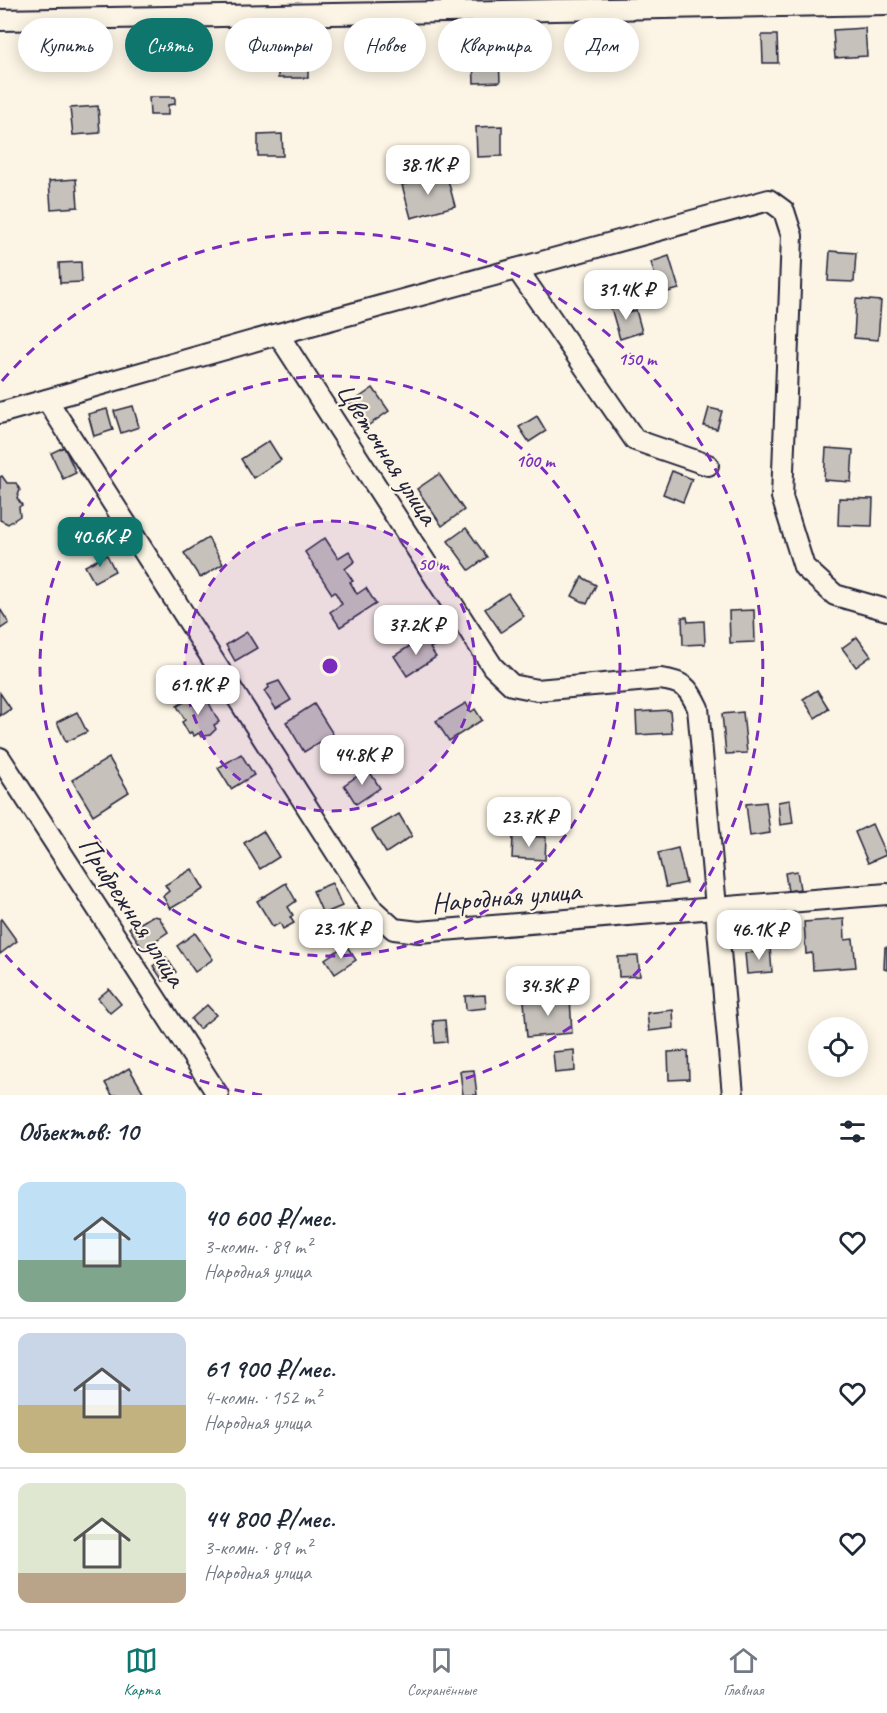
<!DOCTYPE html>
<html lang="ru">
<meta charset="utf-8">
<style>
body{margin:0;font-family:Caveat,sans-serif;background:#f6f6f7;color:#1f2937;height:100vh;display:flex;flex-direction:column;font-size:22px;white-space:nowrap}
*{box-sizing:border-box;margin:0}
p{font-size:20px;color:#747a83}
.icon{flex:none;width:33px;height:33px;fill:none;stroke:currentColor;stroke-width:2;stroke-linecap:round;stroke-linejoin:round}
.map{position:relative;height:1095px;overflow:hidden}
.panel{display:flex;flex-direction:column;background:#fff;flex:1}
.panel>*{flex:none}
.top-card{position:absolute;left:18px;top:18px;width:852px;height:54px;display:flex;gap:12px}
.tools{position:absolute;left:808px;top:1017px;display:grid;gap:12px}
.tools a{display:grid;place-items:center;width:60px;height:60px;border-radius:50%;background:#fff;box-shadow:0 3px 15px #0003;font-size:30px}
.price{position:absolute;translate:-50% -51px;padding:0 14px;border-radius:12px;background:#fff;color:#222;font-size:20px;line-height:39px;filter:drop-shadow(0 2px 3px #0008)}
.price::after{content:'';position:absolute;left:50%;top:36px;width:18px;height:14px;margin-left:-9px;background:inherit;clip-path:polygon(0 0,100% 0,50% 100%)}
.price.current{background:#0f766e;color:#fff}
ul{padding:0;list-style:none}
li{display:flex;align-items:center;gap:18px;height:150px;padding:0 18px}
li+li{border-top:2px solid #e0e1e3}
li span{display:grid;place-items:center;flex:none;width:168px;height:120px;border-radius:12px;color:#555}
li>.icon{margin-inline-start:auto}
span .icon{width:72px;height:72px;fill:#fffc;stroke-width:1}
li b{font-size:26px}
h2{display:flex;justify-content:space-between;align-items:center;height:72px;padding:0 18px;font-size:26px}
.pill{padding:0 21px;border-radius:27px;background:#fff;box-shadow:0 3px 15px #0003;font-size:21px;line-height:54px}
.pill.current{background:#0f766e;color:#fff}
.tab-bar{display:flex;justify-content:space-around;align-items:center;height:84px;border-top:2px solid #e0e1e3;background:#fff;font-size:16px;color:#747a83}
.tab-bar a{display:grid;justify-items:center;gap:3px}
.tab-bar .current{color:#0f766e}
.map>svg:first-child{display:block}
.building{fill:#c6c1bb;stroke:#22223b;stroke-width:1.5}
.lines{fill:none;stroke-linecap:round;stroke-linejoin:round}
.minor-casing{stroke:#22223b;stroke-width:24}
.minor{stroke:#fcf5e5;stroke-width:20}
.ring{fill:none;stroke:#7b2cbf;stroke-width:3;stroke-dasharray:10 8}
.labels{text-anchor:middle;stroke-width:4.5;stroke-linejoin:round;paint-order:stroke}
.street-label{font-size:28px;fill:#22223b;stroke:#fcf5e5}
.centre{fill:#7b2cbf;stroke:#fcf5e5;stroke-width:3}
.ring-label{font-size:18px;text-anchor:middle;font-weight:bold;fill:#7b2cbf;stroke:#fcf5e5;stroke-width:4.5;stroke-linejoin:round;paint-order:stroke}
</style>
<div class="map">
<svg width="887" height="1095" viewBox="0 0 887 1095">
<rect width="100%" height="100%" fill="#fcf5e5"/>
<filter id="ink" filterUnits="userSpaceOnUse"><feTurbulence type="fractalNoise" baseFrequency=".0167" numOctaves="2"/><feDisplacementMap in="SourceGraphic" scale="12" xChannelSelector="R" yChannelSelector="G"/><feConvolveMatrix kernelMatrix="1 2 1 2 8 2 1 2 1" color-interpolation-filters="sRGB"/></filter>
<g filter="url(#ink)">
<g class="building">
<polygon points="865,28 867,56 835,58 833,30"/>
<polygon points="762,35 777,35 778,63 763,63"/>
<polygon points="178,36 180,57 153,60 151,39"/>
<rect x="278" y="44" width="30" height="34"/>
<polygon points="481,53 490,53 490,57 499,57 500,82 474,83 473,58 481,58"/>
<polygon points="149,97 175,97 175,104 168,105 168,115 150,115"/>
<polygon points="98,106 100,133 73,135 70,108"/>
<polygon points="502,126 502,156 477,157 476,127"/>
<polygon points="282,134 283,156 258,156 258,135"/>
<polygon points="446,173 455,206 411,218 402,185"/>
<polygon points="76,179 78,207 51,209 49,181"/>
<polygon points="830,251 856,253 854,282 828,281"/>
<polygon points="669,256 679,289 660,294 651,262"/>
<polygon points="81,262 82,282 60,283 59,263"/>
<polygon points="856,299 881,301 878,340 854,338"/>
<polygon points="627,303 629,312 636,310 642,332 620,339 611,308"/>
<polygon points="373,388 389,411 366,427 350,404"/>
<polygon points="133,406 139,427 121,433 114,411"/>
<polygon points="709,408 722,411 717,429 704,426"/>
<polygon points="107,409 113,430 94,436 88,414"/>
<polygon points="537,416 546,431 529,442 519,427"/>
<polygon points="269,441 281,460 253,478 241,459"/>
<polygon points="64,447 76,473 63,479 51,453"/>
<polygon points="826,448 853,450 851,482 824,480"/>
<polygon points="672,471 692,479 683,502 663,494"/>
<polygon points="439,474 464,510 442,526 417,489"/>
<polygon points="2,476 7,483 16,483 20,490 17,498 22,505 19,507 20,516 8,524 0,520 0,477"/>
<polygon points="839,498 873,499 872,526 838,525"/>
<polygon points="466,528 487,557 469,570 448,541"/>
<polygon points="208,538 223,564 200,578 184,553"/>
<polygon points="325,538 338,558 349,551 355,561 345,569 353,581 350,582 357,594 366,588 376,604 340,627 330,612 342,604 335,592 332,594 305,552"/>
<polygon points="107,555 115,571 94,582 85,566"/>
<polygon points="582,577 596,585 587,604 572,596"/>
<polygon points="508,593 524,616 501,632 485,609"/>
<polygon points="0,609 9,623 0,629"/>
<polygon points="754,610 755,642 730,643 729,611"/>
<polygon points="682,617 687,617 688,622 704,621 705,644 683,645"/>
<polygon points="247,632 257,648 235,661 226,645"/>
<polygon points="427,635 434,646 430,648 436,657 407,676 394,656"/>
<polygon points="857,637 871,656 856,667 842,648"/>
<polygon points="279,681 291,700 276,709 264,691 269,688 268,685"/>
<polygon points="817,690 829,709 815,718 803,699"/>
<polygon points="0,693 11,709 0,716"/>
<polygon points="200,693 205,703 208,701 219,722 214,725 216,729 210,735 201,737 199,733 194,736 191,732 189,734 182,722 185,720 177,706"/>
<polygon points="466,703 471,712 475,709 482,720 449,741 436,721"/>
<polygon points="314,704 333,734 304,752 286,722"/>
<polygon points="670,710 672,733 637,735 636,712"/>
<polygon points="77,712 87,732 66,742 57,722"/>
<polygon points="743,712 747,753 726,754 722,714"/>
<polygon points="241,754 254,775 231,789 218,768"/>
<polygon points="109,758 129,792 93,815 72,780"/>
<polygon points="368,769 380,788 356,804 344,785"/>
<polygon points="790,800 793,823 780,825 778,802"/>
<polygon points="766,802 770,833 750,836 746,804"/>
<polygon points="399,814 412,836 386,853 372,830"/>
<polygon points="872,824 886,855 868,863 855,832"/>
<polygon points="263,831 279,857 260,869 244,843"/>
<polygon points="513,836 546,837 545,860 512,858"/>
<polygon points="678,848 686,883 666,887 658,853"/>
<polygon points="192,869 204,889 170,909 163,896 169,891 165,885"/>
<polygon points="797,871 800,889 788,891 785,873"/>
<polygon points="286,883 296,901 288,907 293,915 290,917 294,923 283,929 280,923 273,927 257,901"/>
<polygon points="332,883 342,906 323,914 313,891"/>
<polygon points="152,916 159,917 168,932 143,949 129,928 139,921 141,923"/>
<polygon points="1,919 17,941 0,954 0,920"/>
<polygon points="844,919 845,940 853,939 856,967 813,970 812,953 806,954 804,922"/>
<polygon points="195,933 213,959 195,972 177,946"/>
<polygon points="346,945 356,960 335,974 325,959"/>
<polygon points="770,947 772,972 747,974 745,953 758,952 758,948"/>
<polygon points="885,947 887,947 887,970 884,969"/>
<polygon points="638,956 640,976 619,977 618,957"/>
<polygon points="166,957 176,972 163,981 153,966"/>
<polygon points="109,989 121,1004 110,1013 98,998"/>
<polygon points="485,995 486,1008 466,1010 465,996"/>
<polygon points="570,998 572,1033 527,1037 524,1001"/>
<polygon points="207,1005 216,1015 199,1029 191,1019"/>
<polygon points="673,1010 674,1028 649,1031 647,1013"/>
<polygon points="445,1020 447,1042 435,1043 433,1021"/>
<polygon points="574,1050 575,1071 555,1073 553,1052"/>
<polygon points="688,1051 689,1079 669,1080 668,1052"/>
<polygon points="129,1068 145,1095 112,1095 105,1083"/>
<polygon points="474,1070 477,1095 463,1095 460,1071"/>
</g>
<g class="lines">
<g class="minor-casing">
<g id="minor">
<polyline points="0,20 887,4"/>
<polyline points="517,269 635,440 708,465"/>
<path d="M278 334 493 667 512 685 537 690 660 679C683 682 688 686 698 708L733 1095"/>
<polyline points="47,400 373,910 394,929 419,932 887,894"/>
<polyline points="0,413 278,334 769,200 784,211 792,236 782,497 804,567 835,595 887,610"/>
<polyline points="0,758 218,1095"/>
</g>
</g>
<use href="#minor" class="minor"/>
</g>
</g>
<circle cx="330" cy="666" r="145" fill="#7b2cbf" fill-opacity=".12"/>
<g class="ring">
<circle cx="330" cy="666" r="145"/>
<circle cx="330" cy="666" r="290"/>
<path d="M262 1095A434 434 0 0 1 2 951M2 381A434 434 0 1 1 398 1095"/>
</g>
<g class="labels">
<g class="street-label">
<text transform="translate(388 453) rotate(57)" y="10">Цветочная улица</text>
<text transform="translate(506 896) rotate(-5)" y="10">Народная улица</text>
<text transform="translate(133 911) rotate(57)" y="10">Прибрежная улица</text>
</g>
</g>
<circle cx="330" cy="666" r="9" class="centre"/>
<g class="ring-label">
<text x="637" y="365">150 m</text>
<text x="535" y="467">100 m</text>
<text x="433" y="570">50 m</text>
</g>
</svg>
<div class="tools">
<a><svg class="icon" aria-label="locate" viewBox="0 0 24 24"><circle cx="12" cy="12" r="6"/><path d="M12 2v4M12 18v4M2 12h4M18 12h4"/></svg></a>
</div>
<b class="price" style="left:428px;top:196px">38.1K ₽</b>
<b class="price" style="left:626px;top:321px">31.4K ₽</b>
<b class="price current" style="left:100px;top:568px">40.6K ₽</b>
<b class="price" style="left:416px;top:656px">37.2K ₽</b>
<b class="price" style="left:198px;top:716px">61.9K ₽</b>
<b class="price" style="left:362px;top:786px">44.8K ₽</b>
<b class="price" style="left:529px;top:848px">23.7K ₽</b>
<b class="price" style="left:341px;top:960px">23.1K ₽</b>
<b class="price" style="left:759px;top:961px">46.1K ₽</b>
<b class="price" style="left:548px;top:1017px">34.3K ₽</b>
<div class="top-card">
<a class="pill">Купить</a>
<a class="pill current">Снять</a>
<a class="pill">Фильтры</a>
<a class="pill">Новое</a>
<a class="pill">Квартира</a>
<a class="pill">Дом</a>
</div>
</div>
<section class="panel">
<h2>Объектов: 10<svg class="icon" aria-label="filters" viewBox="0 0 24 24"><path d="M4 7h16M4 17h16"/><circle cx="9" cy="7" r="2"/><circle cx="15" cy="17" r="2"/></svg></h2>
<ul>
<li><span style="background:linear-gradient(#bfe0f5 65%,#7fa58c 0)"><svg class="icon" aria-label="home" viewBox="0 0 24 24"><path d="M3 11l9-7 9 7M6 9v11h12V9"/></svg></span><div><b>40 600 ₽/мес.</b><p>3-комн. · 89 m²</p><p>Народная улица</p></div><svg class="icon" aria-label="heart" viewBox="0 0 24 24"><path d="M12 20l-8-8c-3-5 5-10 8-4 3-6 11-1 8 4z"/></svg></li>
<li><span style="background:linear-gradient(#c9d6e8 60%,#c2b280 0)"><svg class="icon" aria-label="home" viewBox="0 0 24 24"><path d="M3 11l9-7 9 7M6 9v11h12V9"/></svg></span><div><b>61 900 ₽/мес.</b><p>4-комн. · 152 m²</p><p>Народная улица</p></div><svg class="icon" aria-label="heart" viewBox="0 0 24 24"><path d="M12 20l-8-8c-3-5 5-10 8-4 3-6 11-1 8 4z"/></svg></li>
<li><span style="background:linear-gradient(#dfe7d0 75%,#b9a48a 0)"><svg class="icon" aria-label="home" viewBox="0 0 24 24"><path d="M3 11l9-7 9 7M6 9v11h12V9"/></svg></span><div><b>44 800 ₽/мес.</b><p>3-комн. · 89 m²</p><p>Народная улица</p></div><svg class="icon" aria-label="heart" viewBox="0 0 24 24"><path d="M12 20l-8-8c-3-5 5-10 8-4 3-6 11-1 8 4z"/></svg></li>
</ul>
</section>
<nav class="tab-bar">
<a class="current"><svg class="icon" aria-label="map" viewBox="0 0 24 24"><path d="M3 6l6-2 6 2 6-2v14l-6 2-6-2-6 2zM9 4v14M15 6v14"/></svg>Карта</a>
<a><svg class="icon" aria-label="saved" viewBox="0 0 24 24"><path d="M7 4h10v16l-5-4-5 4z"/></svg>Сохранённые</a>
<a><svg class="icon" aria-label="home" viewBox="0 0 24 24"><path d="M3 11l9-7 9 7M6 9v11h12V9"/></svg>Главная</a>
</nav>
